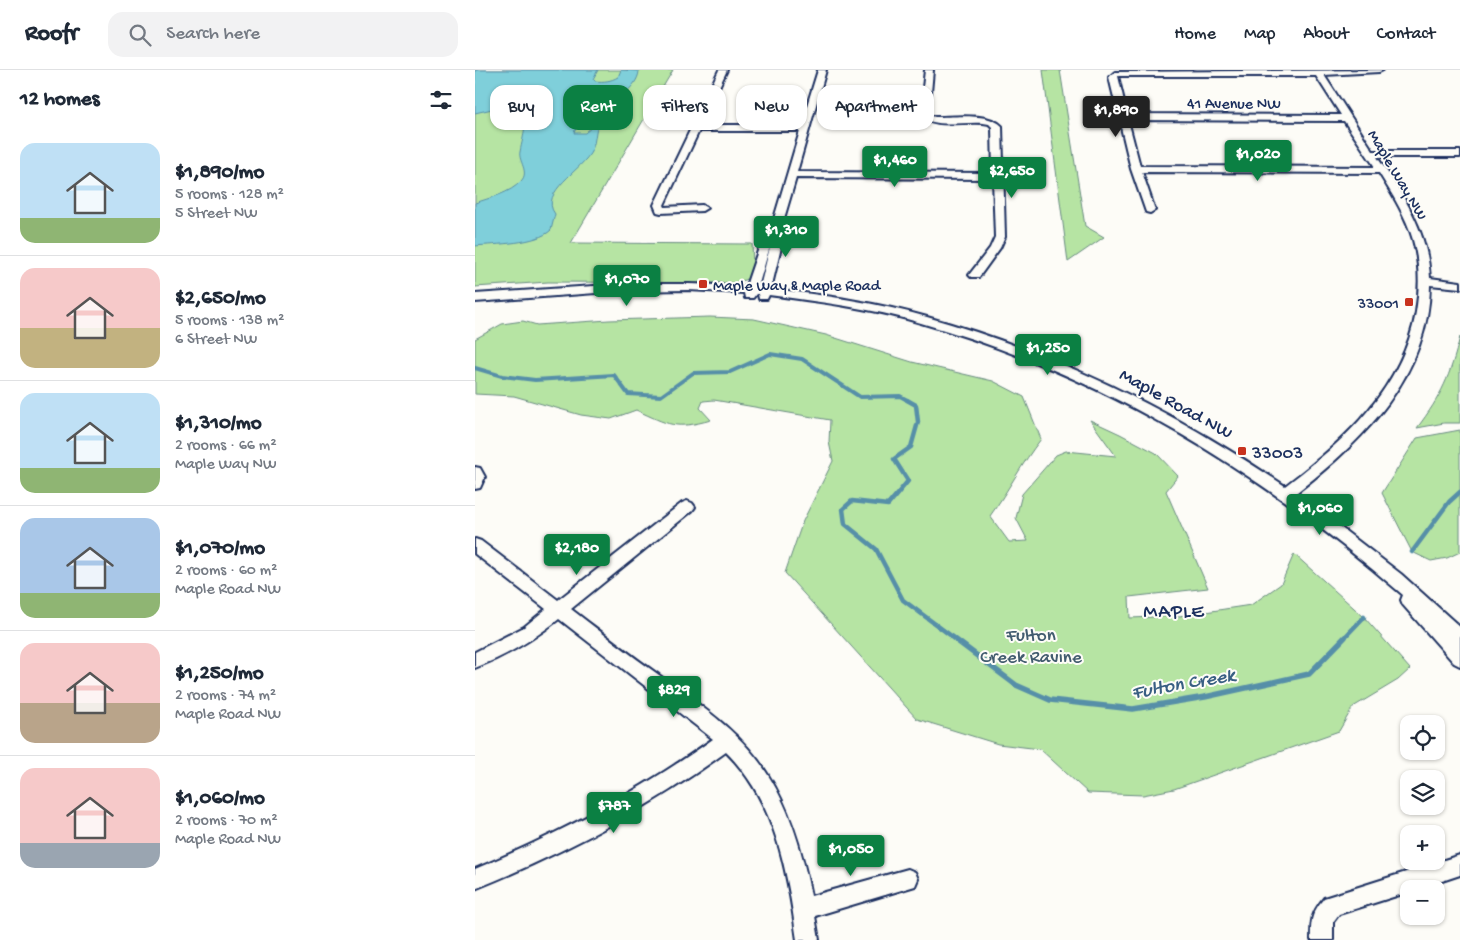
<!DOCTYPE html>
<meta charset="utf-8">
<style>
body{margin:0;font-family:"Gochi Hand",sans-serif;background:#f2f2f3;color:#1f2937;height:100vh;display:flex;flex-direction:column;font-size:19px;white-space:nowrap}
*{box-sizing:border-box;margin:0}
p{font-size:16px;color:#747a83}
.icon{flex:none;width:28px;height:28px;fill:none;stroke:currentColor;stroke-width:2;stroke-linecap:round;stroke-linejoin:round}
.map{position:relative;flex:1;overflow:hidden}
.side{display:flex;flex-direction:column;background:#fff;width:475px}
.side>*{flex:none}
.hud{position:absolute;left:15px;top:15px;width:475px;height:45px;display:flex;gap:10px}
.controls{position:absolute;left:925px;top:645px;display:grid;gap:10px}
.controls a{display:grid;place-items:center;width:45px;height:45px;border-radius:10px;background:#fff;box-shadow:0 1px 4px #0004;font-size:25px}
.price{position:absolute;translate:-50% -42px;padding:0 11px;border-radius:5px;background:#0b8043;color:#fff;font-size:16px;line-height:32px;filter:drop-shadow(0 1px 2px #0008)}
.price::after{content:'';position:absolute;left:50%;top:30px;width:15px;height:11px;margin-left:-8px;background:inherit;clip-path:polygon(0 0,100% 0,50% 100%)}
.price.selected{background:#222;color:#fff}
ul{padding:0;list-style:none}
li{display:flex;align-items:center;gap:15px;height:125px;padding:0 20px}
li+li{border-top:1px solid #e0e1e3}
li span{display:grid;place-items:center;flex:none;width:140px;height:100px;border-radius:15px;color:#555}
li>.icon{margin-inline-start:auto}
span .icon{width:60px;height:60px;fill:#fffc;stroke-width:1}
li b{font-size:21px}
h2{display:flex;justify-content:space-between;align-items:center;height:60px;padding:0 20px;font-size:21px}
.pill{padding:0 18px;border-radius:15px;background:#fff;box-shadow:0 1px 4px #0004;font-size:18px;line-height:45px}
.pill.selected{background:#0b8043;color:#fff}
header{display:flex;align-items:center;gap:30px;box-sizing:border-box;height:70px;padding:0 25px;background:#fff;border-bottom:1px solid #e0e1e3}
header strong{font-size:24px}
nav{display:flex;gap:28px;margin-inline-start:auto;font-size:18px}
.search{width:350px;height:45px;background:#f2f2f3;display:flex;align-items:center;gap:12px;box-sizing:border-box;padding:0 18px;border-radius:15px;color:#747a83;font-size:19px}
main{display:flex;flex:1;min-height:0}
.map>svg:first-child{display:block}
.green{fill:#b6e4a3;stroke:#688a80}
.water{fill:#7fcfda;stroke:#578fa8;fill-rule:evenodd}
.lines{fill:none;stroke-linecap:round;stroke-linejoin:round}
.stream-far2{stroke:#578fa8;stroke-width:4}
.stream-far1{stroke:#578fa8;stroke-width:4.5}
.stream{stroke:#578fa8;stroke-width:5.5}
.minor-casing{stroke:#1b2f5e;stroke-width:4}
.minor{fill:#fdfcf7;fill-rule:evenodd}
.poi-dot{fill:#c8321e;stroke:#fdfcf7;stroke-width:2}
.labels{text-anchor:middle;stroke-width:4;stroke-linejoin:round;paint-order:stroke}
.far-street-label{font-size:16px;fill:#1b2f5e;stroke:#fdfcf7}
.far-poi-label{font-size:16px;fill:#1b2f5e;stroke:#fdfcf7;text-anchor:start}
.street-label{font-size:19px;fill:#1b2f5e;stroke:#fdfcf7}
.poi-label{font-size:19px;fill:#1b2f5e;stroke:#fdfcf7;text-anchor:start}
.park-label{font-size:19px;fill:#425c6f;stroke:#fdfcf7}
.neighbourhood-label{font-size:20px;letter-spacing:1px;fill:#1b2f5e;stroke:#fdfcf7}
.water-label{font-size:20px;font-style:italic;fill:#395f83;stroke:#fdfcf7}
</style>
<header>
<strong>Roofr</strong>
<div class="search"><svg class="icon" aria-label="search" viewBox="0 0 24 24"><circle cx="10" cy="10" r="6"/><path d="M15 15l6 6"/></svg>Search here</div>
<nav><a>Home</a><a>Map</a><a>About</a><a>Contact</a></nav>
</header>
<main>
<section class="side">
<h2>12 homes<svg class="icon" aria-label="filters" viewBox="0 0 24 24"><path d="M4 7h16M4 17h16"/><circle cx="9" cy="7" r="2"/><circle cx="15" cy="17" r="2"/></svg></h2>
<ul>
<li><span style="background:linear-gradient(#bfe0f5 75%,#8fb573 0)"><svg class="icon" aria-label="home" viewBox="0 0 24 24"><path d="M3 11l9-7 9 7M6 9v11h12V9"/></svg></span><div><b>$1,890/mo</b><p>5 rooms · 128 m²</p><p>5 Street NW</p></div></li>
<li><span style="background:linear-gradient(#f6c9c9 60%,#c2b280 0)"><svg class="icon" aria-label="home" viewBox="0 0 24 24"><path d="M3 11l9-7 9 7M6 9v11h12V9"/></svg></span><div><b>$2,650/mo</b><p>5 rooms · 138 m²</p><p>6 Street NW</p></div></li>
<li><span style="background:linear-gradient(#bfe0f5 75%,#8fb573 0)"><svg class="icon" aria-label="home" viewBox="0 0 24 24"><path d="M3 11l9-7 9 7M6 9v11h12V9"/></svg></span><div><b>$1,310/mo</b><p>2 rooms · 66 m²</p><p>Maple Way NW</p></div></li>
<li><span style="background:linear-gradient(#a9c7e8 75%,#8fb573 0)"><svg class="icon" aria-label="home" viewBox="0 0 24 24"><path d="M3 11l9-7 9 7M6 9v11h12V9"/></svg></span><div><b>$1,070/mo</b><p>2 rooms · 60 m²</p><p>Maple Road NW</p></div></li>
<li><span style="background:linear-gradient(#f6c9c9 60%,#b9a48a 0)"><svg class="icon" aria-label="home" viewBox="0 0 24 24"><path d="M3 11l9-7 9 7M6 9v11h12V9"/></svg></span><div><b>$1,250/mo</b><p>2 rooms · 74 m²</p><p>Maple Road NW</p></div></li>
<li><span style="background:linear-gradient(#f6c9c9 75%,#9aa5b1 0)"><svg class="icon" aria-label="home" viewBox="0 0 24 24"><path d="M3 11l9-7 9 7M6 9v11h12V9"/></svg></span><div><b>$1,060/mo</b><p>2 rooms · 70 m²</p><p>Maple Road NW</p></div></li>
</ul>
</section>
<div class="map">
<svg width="985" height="870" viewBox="0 0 985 870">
<rect width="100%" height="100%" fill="#fdfcf7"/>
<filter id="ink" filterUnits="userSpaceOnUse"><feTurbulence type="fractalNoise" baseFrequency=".02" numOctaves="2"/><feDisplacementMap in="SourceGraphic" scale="10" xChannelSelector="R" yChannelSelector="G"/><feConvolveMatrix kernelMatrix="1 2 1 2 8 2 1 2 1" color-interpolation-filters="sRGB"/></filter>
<g filter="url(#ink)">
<g class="green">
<polygon points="0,0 198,0 96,173 277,174 278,194 274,208 262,213 73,212 0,217"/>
<polygon points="568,0 585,0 610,156 629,167 593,192"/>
<path d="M235 247 279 249 351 265 437 292 518 311 549 327 566 369C547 393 533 421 515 446L534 472 553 471 541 448 547 424 581 385 591 381 641 386 615 350 645 364 681 383 703 406 691 421 733 518 654 527 655 548 704 546 776 535 806 514 819 484 889 547 935 599 923 610 878 637 864 661 699 719 668 725 613 723 565 679 523 674 442 649 310 503 328 451 358 391 354 372 355 350 239 330 228 331 225 338 236 350C200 360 194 355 161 340L136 349 106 345 39 326 0 324V269L27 254 48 251 62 255 134 250Z"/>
<path d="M985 267V353H969L942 358C967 325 975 306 985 267Z"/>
<polygon points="985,360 985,482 972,488 956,491 937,482 907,423 942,368"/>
</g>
<path class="water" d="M0 0H123L118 9 120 11C129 12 136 11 143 7L146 0 164 1C163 18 138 31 128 44 119 56 122 68 117 80 108 100 63 122 80 144L76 160C62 174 20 174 0 176V133C14 128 36 123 46 111 55 102 43 91 45 82 48 65 55 51 41 38L17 39 0 43ZM114 36 122 39 118 50V56L110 63H99L101 58V45L108 38Z"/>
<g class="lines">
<polyline class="stream-far2" points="0,298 27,306 60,310 139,305 153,324 186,326 218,303 255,302 295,284 327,289 385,327 425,326 434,331"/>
<g class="stream-far1">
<polyline points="432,330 441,335 443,352 436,377 419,389 433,411 413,435 377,431 368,439 370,454 401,479 428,530 479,568"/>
<polyline points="937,482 974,432 985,422"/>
<polyline points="869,568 889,547"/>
</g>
<polyline class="stream" points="477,567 541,615 575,630 658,639 730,627 834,604 870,567"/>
<g class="minor-casing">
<g id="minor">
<path d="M244 0H252L226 55H326L343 0H351L322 102 518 103 517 57 514 54C496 49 456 61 445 44L450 0H458L454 45 460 47C478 47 514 42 527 56L530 167 525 178 504 207H496L494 205 515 178 520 167 518 109 321 108 308 152 310 158 309 165 296 219C348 225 401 232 452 247 581 283 699 341 810 416 870 371 927 319 941 242 945 218 945 194 938 170 931 146 917 124 904 103L667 102 680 140 675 143 671 142 656 99 634 7 640 2 908 0 904 2 849 5 898 81H985V87H902C928 124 953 162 955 208L985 212V218L955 215C954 306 888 371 821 423L926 504 985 557V596L979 593 928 535 926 530 928 525C783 400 631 306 446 253 397 238 345 232 294 225L292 229H284L283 224H281L278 228H270L269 223 213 220 148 221 0 232V224L148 214H213L271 216 287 169 298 152 325 61H224L189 135 190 137 227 135 232 138 227 141 186 143 182 142 179 135ZM643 6H841L866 45 652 44ZM653 50 869 51 900 97 665 96ZM297 169 285 217H283Z"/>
<polygon points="0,397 5,398 10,407 5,418 0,419"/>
<path d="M212 431 217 433 220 437 217 441 96 539C125 561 154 584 184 605 223 634 267 662 293 705 316 741 328 784 336 826L433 799 440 802 443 809 440 816 340 846 344 870H322C313 804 301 731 251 682 173 739 89 783 0 819V799C84 764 164 722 238 669L84 549C58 570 31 586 0 598V582L49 557 71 539 0 484V469L6 471 83 530 207 433Z"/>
<path d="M985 785V805L943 819H934V822L864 844 858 852V870H836C836 850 836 844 849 828Z"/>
</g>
</g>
<use href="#minor" class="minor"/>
</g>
</g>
<g class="poi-dot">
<rect x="223" y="209" width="10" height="10" rx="2.5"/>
<rect x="929" y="227" width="10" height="10" rx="2.5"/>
<rect x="762" y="376" width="10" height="10" rx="2.5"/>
</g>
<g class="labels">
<g class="far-street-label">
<text x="759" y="38">41 Avenue NW</text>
<text transform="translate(924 104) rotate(59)" y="6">Maple Way NW</text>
</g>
<g class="far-poi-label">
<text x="238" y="220">Maple Way &amp; Maple Road</text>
<text x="924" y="238" text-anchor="end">33001</text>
</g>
<g class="street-label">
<text transform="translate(702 332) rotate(29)" y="7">Maple Road NW</text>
</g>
<g class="poi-label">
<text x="777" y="388">33003</text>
</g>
<g class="park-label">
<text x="556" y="570">Fulton<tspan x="556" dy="22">Creek Ravine</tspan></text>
</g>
<g class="neighbourhood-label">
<text x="699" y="547">MAPLE</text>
</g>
<g class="water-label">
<text transform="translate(708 612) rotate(-10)" y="7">Fulton Creek</text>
</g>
</g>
</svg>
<div class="controls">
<a><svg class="icon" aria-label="locate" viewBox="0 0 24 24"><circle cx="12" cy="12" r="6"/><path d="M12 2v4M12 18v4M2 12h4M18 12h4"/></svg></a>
<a><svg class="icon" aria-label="layers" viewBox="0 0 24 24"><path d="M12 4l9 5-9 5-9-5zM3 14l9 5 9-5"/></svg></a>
<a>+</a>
<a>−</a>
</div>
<b class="price selected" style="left:641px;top:68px">$1,890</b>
<b class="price" style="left:783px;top:112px">$1,020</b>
<b class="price" style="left:420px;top:118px">$1,460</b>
<b class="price" style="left:537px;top:129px">$2,650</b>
<b class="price" style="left:311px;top:188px">$1,310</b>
<b class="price" style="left:152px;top:237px">$1,070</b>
<b class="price" style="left:573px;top:306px">$1,250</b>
<b class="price" style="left:845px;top:466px">$1,060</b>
<b class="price" style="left:102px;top:506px">$2,180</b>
<b class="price" style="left:199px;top:648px">$829</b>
<b class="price" style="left:139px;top:764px">$787</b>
<b class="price" style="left:376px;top:807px">$1,050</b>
<div class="hud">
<a class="pill">Buy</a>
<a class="pill selected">Rent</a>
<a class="pill">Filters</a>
<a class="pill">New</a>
<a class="pill">Apartment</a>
</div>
</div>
</main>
